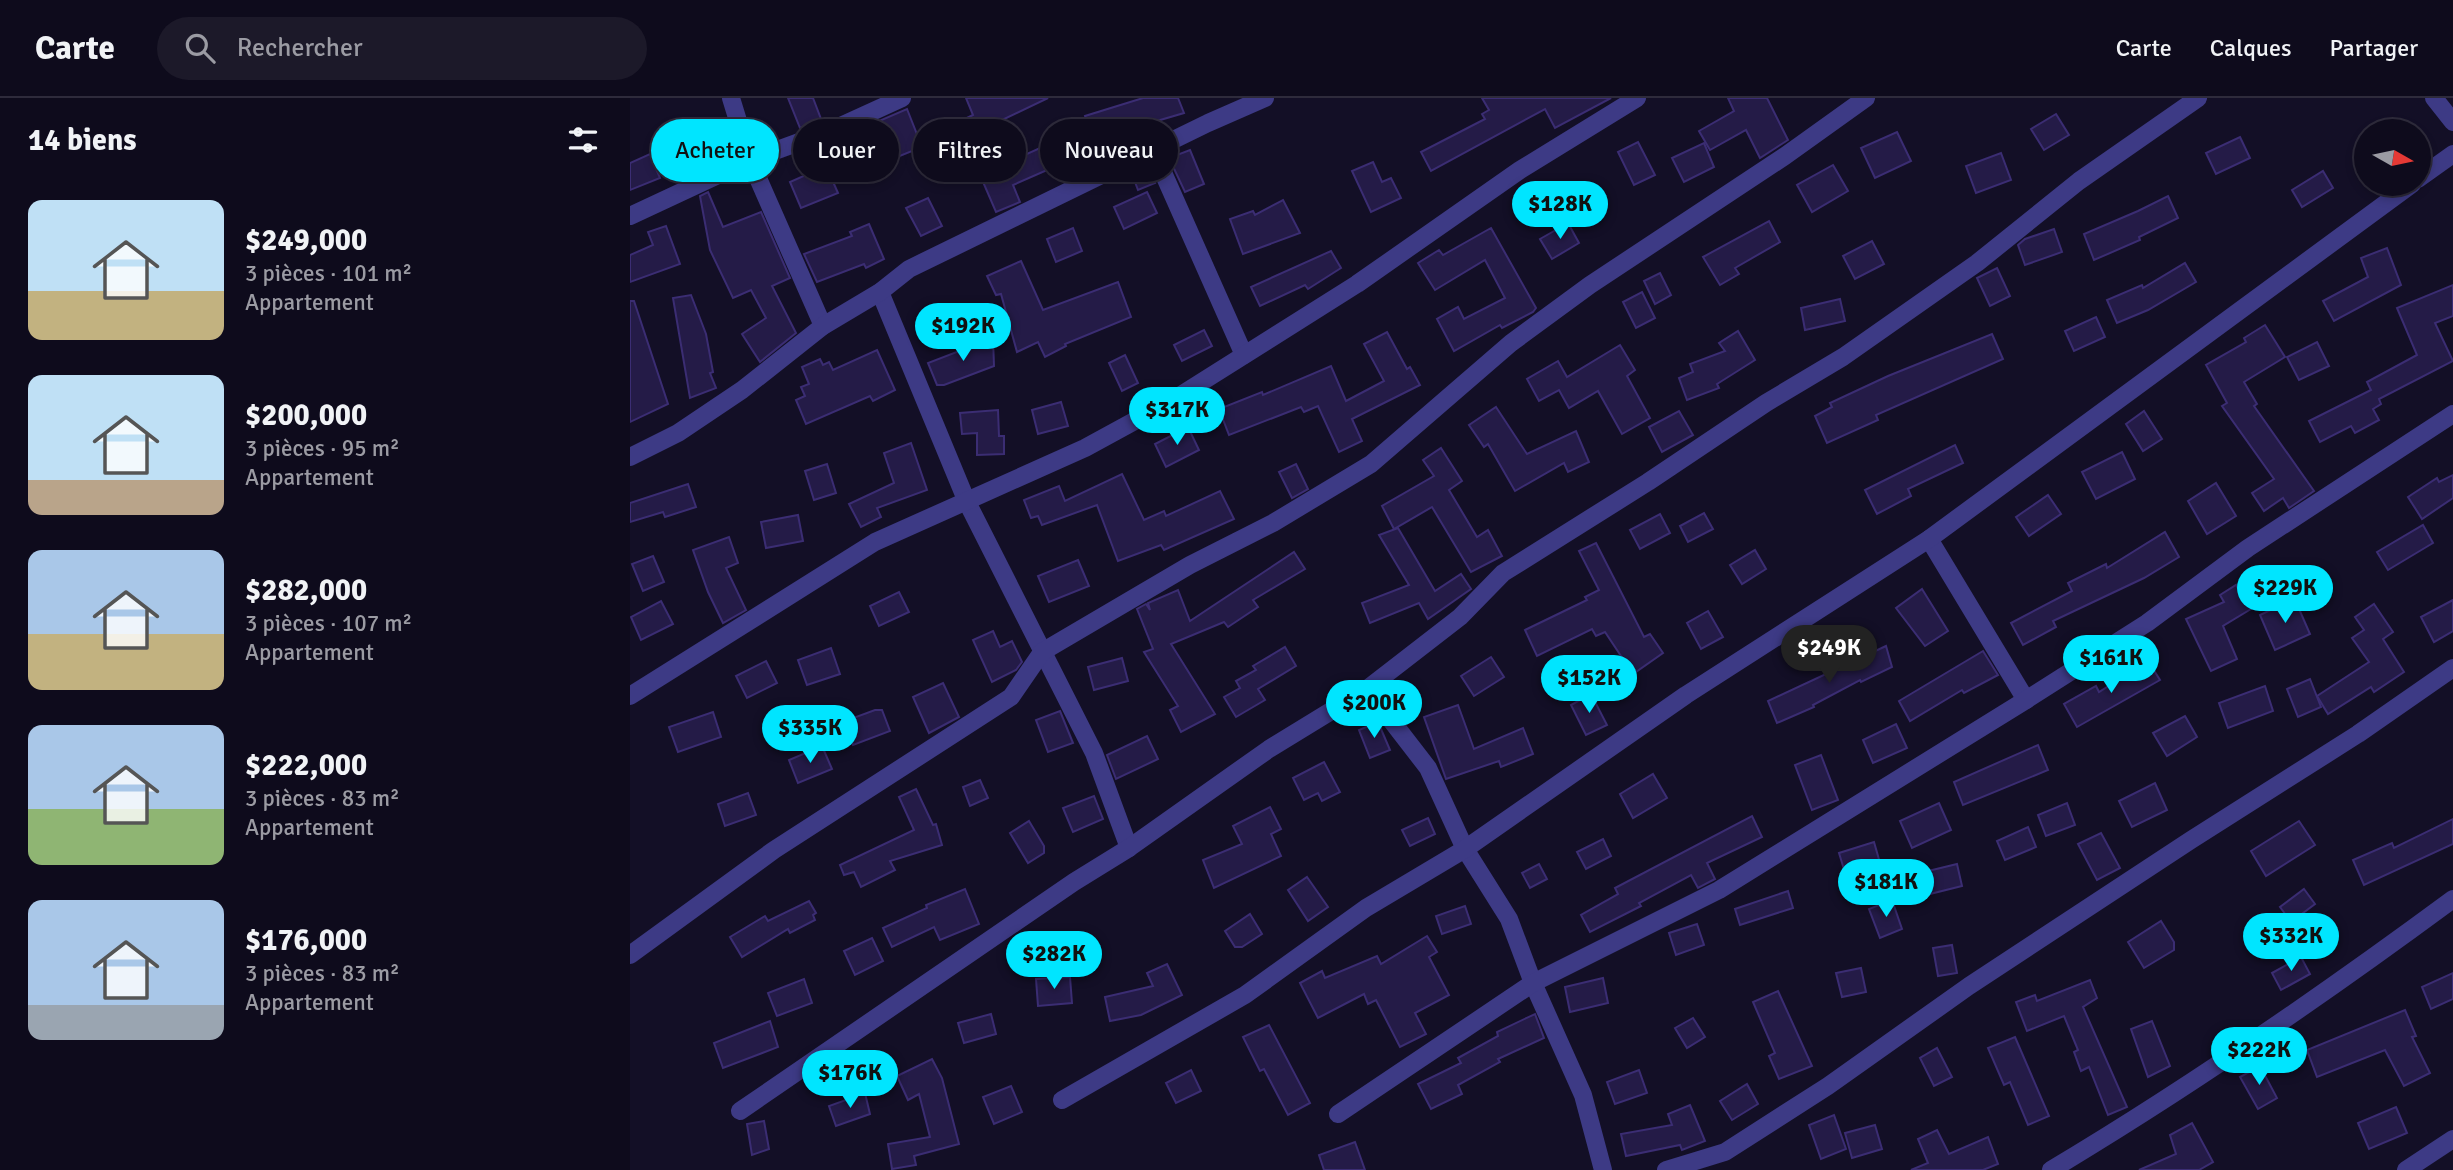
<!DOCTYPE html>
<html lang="fr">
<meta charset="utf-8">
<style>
body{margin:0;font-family:Signika,sans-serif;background:#1c1929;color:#f1f3f6;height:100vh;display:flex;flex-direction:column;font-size:26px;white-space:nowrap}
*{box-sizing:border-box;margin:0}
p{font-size:23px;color:#9b9ba3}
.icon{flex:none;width:38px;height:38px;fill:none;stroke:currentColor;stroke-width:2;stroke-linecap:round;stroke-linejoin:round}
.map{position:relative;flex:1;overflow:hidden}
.panel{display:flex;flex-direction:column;background:#0e0b1c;width:630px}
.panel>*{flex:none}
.hud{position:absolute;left:21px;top:21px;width:665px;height:63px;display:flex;gap:14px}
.needle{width:46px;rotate:99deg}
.fabs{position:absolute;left:1724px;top:21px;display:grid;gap:14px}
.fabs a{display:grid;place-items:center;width:77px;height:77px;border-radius:50%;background:#0e0b1c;box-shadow:0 4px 10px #0003,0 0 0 2px #2e2b3b;font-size:35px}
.price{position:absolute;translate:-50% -60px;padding:0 16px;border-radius:24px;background:#00e5ff;color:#111;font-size:23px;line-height:46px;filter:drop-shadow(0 2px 4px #0008)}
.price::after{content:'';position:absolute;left:50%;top:42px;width:21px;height:16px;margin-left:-10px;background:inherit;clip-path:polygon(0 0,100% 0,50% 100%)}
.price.on{background:#222;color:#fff}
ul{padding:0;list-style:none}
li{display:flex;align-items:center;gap:21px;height:175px;padding:0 28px}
li span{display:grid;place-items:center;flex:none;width:196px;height:140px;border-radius:14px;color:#555}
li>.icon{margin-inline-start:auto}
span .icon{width:84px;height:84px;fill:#fffc;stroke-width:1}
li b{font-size:30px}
h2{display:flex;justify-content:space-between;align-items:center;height:84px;padding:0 28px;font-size:30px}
.pill{padding:0 24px;border-radius:32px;background:#0e0b1c;box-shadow:0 4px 10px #0003,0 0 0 2px #2e2b3b;font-size:24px;line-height:63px}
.pill.on{background:#00e5ff;color:#111}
header{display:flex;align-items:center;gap:42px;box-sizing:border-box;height:98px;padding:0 35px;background:#0e0b1c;border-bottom:2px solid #2e2b3b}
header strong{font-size:33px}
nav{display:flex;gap:38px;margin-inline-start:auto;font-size:24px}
.search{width:490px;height:63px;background:#1c1929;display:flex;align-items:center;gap:18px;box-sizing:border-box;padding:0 24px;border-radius:38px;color:#9b9ba3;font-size:26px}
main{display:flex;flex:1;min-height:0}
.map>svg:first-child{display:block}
.building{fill:#241b47;stroke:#3b2d73;stroke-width:2}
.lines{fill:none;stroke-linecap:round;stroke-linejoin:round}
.minor{stroke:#3d3a85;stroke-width:18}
</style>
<header>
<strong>Carte</strong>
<div class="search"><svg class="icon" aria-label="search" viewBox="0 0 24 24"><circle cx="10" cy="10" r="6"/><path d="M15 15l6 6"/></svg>Rechercher</div>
<nav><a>Carte</a><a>Calques</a><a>Partager</a></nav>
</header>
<main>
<section class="panel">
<h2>14 biens<svg class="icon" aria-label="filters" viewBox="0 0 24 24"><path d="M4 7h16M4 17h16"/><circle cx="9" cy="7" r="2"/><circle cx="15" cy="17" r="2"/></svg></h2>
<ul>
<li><span style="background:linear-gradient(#bfe0f5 65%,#c2b280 0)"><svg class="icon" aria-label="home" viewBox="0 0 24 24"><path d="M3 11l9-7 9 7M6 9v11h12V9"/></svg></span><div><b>$249,000</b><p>3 pièces · 101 m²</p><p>Appartement</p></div></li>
<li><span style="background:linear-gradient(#bfe0f5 75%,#b9a48a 0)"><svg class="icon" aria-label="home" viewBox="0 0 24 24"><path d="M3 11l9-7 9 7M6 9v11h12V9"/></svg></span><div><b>$200,000</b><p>3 pièces · 95 m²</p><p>Appartement</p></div></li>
<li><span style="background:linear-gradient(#a9c7e8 60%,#c2b280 0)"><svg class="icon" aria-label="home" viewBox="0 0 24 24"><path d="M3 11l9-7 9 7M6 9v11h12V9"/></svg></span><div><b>$282,000</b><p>3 pièces · 107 m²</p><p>Appartement</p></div></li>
<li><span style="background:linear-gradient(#a9c7e8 60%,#8fb573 0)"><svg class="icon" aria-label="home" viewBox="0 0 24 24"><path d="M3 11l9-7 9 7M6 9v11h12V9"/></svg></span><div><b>$222,000</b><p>3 pièces · 83 m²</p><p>Appartement</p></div></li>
<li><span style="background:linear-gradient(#a9c7e8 75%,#9aa5b1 0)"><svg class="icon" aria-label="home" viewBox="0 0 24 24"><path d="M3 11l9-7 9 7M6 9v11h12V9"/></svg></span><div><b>$176,000</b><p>3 pièces · 83 m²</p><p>Appartement</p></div></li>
</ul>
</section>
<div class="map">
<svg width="1823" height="1072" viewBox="0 0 1823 1072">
<rect width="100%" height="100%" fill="#130f26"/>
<g class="building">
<polygon points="158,0 183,0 191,21 170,30"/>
<polygon points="336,0 418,0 349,33 351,37 315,55 313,50 307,53 300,38 343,17"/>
<polygon points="513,0 548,0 554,15 462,42 455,18"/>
<polygon points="852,0 981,0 925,30 915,11 801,73 791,54 855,21 852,16 859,12"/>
<polygon points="1098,0 1137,0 1158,42 1130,60 1116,32 1080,52 1069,33 1104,13"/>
<polygon points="277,11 292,49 255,64 247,43 255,40 249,23"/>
<polygon points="1426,16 1439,37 1414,52 1401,31"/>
<polygon points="82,26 89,61 64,66 57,30"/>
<polygon points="1267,34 1281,63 1245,80 1231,50"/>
<polygon points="1610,39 1620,60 1586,76 1576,55"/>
<polygon points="430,41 440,62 383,87 390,104 366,114 350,77"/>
<polygon points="1008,44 1025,77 1004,87 988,54"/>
<polygon points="1074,45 1084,69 1054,84 1042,60"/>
<polygon points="560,52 574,86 555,94 539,60"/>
<polygon points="1371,55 1381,82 1346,95 1336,68"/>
<polygon points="20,56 30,80 0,92 0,65"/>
<polygon points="743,64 752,84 761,80 771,100 741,114 722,73"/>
<polygon points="1203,67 1218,93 1182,114 1167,87"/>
<polygon points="196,68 208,95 171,110 160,84"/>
<polygon points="518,69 525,85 508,92 502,76"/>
<polygon points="1693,73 1703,90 1672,109 1662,92"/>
<polygon points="78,94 93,129 131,114 160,180 142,188 166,235 130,264 112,236 136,220 121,192 103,200 80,152 70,98"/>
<polygon points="517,94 527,115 494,131 484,109"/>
<polygon points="1538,98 1548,120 1509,139 1510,142 1464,162 1454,136 1508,113"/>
<polygon points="298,100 312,128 291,138 276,110"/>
<polygon points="653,102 670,135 613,156 600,121 623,113 625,117"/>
<polygon points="1139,123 1150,144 1105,170 1109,176 1090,187 1073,159"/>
<polygon points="938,125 949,145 922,161 910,141"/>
<polygon points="239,126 254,161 236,170 234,166 187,184 174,156 222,138 220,134"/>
<polygon points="36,128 50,166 0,184 0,157 23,147 18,134"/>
<polygon points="443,130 452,153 426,164 417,141"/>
<polygon points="861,130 906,210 903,214 872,230 870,227 824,253 807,221 828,209 834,221 875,200 855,162 805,192 788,165 809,152 813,157"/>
<polygon points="1424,131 1432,154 1395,167 1388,147 1395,141"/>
<polygon points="1242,143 1254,166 1225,181 1213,158"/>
<polygon points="1757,150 1771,187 1704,223 1693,203 1738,179 1731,160"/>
<polygon points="701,153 711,170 678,191 675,187 630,208 621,189"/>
<polygon points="391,163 413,212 488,184 501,219 435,246 436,248 415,259 408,244 387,254 371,196 366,197 357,178"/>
<polygon points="1555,165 1566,184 1518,212 1487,225 1477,202 1512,187 1513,190"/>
<polygon points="1367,170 1380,198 1360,208 1347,180"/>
<polygon points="1030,175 1041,197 1025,206 1014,183"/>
<polygon points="1823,187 1823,218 1805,225 1823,263 1749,301 1751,306 1743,311 1749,322 1725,335 1721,328 1690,344 1679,323 1741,292 1737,284 1787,257 1767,210"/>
<polygon points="1012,194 1025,220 1006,230 993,204"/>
<polygon points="61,197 76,236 83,274 80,275 86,290 60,300 43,200"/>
<polygon points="1210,201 1215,223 1175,232 1171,210"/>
<polygon points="0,203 4,203 38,306 0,324"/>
<polygon points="1466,219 1475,239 1444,253 1435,233"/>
<polygon points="1635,227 1655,259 1614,284 1627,306 1624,308 1684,393 1659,410 1653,400 1634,413 1622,395 1644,381 1592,308 1597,305 1576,267 1616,244 1614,240"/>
<polygon points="574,232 582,248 552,263 544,247"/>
<polygon points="1108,233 1125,262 1087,286 1089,290 1057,302 1049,280 1063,274 1060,266 1095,253 1089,245"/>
<polygon points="757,234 777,271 780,269 790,287 722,321 732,343 709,354 688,308 674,314 671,309 599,337 589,311 632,294 633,297 701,268 716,303 754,283 734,246"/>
<polygon points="1362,236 1373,261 1246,317 1248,322 1197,345 1185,318 1202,309 1200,305 1258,278"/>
<polygon points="363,240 364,268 314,287 307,287 298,265"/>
<polygon points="1687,244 1699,268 1669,282 1657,259"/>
<polygon points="990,247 1005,272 997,278 1020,320 992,336 968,293 939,310 929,292 909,303 897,281 928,263 937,279"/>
<polygon points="247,252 265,292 243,303 240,298 176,326 166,302 175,298 171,289 179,286 172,269 190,261 193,267 199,264 203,272"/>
<polygon points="495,257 508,285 492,293 479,265"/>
<polygon points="431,304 438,328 408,336 402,312"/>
<polygon points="866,309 897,356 946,333 959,364 938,374 934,365 885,393 858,346 854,349 839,327"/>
<polygon points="368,312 369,338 374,338 374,356 347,357 347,335 332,336 330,315"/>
<polygon points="1049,313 1063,337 1032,354 1019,329"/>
<polygon points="1514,313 1532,341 1513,353 1496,326"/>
<polygon points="558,329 569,352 536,369 525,346"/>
<polygon points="281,345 297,392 247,410 251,419 231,429 219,406 264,385 254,355"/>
<polygon points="1325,347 1333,365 1278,391 1281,398 1247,416 1235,392"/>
<polygon points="811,350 832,383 819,392 847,439 858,432 872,458 841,474 802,409 764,431 752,408 804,378 793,362"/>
<polygon points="1492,354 1505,381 1466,401 1452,374"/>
<polygon points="197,366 206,395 184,402 175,373"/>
<polygon points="666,366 678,391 662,400 649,374"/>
<polygon points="492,376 514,422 534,413 536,418 590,393 604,421 534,452 531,447 488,463 467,407 412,427 408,418 401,420 394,402 429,388 435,403"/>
<polygon points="1823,377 1823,400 1792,421 1778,399 1807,380 1809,384"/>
<polygon points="1586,385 1606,418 1577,436 1558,403"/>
<polygon points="58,386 66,409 35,419 33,414 0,424 0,405"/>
<polygon points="1418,397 1431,416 1399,438 1386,419"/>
<polygon points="1074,415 1083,431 1058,444 1050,428"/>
<polygon points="1030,416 1040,435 1010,451 1000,432"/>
<polygon points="168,417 173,443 136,450 131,424"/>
<polygon points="1793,427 1803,445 1758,472 1747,454"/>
<polygon points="768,430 805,493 831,476 841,491 798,521 789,505 740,525 732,505 779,487 749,437"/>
<polygon points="1535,434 1549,459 1514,480 1423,523 1426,529 1393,547 1381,525 1442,493 1438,485 1476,466 1477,470"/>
<polygon points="99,439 108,465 96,470 116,512 93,525 78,494 63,452"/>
<polygon points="966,445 1014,539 1020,536 1033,555 1003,576 975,534 966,538 962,531 907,558 895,532 957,502 955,499 969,492 949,453"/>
<polygon points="1125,452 1136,471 1112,486 1100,467"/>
<polygon points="664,454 675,471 623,502 628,509 598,529 594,524 541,546 585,616 551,634 540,612 548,608 514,554 523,551 507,511 516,506 520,512 518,505 548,492 560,523"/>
<polygon points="23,458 34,484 13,493 2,466"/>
<polygon points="448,462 459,488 419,504 408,478"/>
<polygon points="1606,487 1621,511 1593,528 1607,561 1581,573 1556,521 1594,504 1590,497"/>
<polygon points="1292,491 1318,533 1295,548 1266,510"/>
<polygon points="269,494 279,514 249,528 240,508"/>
<polygon points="1823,502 1823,533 1804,544 1791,519"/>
<polygon points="31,503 43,526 11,542 1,519"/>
<polygon points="1666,504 1680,536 1645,552 1630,517 1651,507 1653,513"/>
<polygon points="1744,506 1763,534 1753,541 1774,574 1744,594 1741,589 1698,616 1687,598 1739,564 1722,540 1734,532 1725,519"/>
<polygon points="1078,513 1093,539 1071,551 1057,525"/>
<polygon points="363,533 370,549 382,543 392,564 386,572 362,584 343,542"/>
<polygon points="1256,548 1262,569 1231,584 1230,582 1183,607 1184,609 1147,625 1138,603"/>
<polygon points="655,549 666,568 628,591 635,602 606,619 594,599 610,590 606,583 626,572 623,568"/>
<polygon points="201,550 210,576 177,587 168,562"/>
<polygon points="1353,553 1368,577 1334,595 1332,592 1280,623 1269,603"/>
<polygon points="861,559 874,579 844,598 831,578"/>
<polygon points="492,560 498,583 464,592 458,569"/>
<polygon points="136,563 147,585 117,600 106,578"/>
<polygon points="1518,563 1530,582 1447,629 1434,606 1466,588 1469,594"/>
<polygon points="1680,581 1691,609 1668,619 1657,591"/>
<polygon points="313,585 329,619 299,635 283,599"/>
<polygon points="1635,588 1643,613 1598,630 1589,605"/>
<polygon points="961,596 977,627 956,637 941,607"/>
<polygon points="828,607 844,651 893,630 903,656 871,669 869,663 816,681 794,619"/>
<polygon points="245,612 252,612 260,633 223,647 215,623"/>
<polygon points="430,613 443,645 418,654 406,622"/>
<polygon points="83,614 91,639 48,654 39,629"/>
<polygon points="1555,618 1567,639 1537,658 1523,635"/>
<polygon points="748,624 760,652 740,660 729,632"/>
<polygon points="1266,626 1277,650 1243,665 1233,642"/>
<polygon points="517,638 528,661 486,681 477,657"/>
<polygon points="1408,647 1418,672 1333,707 1324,684"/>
<polygon points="192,648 202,671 168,685 159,662"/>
<polygon points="1191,657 1208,702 1182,712 1165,667"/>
<polygon points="694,664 710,694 692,703 688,695 674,702 663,680"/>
<polygon points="1023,676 1037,700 1003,720 990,696"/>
<polygon points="350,682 358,700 340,708 333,689"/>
<polygon points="1525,685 1537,712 1502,729 1489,703"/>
<polygon points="286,691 303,727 306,726 312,747 260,763 265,772 231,789 224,774 214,777 210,767 284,732 269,699"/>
<polygon points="118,695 126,717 95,728 88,706"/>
<polygon points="464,698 473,721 443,734 433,710"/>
<polygon points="1309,705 1321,732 1282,750 1270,723"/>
<polygon points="1437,705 1445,727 1416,738 1408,717"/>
<polygon points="640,709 651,731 641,736 651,758 584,790 573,762 612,746 603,728"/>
<polygon points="1122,718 1132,739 1077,765 1085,781 1068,790 1061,777 1009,805 1011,808 960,834 951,817 988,796 985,790"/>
<polygon points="798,720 805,736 780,748 772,732"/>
<polygon points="1823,721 1823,746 1734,787 1723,762 1762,745 1764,750"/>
<polygon points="399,723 414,748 414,755 398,765 380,735"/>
<polygon points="1669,723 1685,747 1636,778 1621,753"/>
<polygon points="1398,729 1406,749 1375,762 1367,743"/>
<polygon points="1471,735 1490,770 1467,782 1448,746"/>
<polygon points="973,741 981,758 956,771 947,754"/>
<polygon points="1244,744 1250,765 1216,778 1209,755"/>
<polygon points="909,766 917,781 900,790 892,775"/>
<polygon points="1327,766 1332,788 1300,796 1294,774"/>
<polygon points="677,779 698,809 678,823 658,792"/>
<polygon points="335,791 349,826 310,842 304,829 262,849 253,830 297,810 296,807"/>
<polygon points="1674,791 1685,806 1661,824 1650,809"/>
<polygon points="1158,793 1163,810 1110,827 1105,811"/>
<polygon points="1262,802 1272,831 1250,840 1239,811"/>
<polygon points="179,803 186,815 183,817 185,822 160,835 158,831 112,859 100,839 135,818 138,823"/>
<polygon points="835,808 841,826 812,836 806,818"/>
<polygon points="620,816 632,836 612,849 605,849 595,833"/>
<polygon points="1531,823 1544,844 1544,852 1514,870 1498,844"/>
<polygon points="1067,826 1074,847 1046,857 1039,835"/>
<polygon points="797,838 807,854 799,859 819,897 785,915 796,936 770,949 746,902 738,906 734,896 688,920 670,885 692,873 695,880 747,858 751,866"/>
<polygon points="242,840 253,863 225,877 214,853"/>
<polygon points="1322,847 1327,875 1308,878 1303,850"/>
<polygon points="1671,859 1680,876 1651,892 1642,875"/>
<polygon points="537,866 552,897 511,917 480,923 475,899 523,888 517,875"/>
<polygon points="1231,870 1236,894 1212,899 1206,875"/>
<polygon points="1823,875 1823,901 1801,911 1792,889"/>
<polygon points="440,879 442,905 408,908 406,881"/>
<polygon points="973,880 978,905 940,914 935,889"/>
<polygon points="174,881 182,905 147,918 138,895"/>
<polygon points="1460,882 1467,900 1453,909 1497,1009 1478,1017 1459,969 1451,973 1444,954 1448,952 1434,918 1397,933 1386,904 1405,897 1407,903"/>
<polygon points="1148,893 1182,968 1149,981 1139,958 1145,955 1123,904"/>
<polygon points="1775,912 1786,938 1782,939 1800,975 1774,988 1755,952 1687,979 1677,952"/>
<polygon points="361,916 366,936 334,945 328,925"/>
<polygon points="905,916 914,940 868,961 870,964 828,987 832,996 801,1011 788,986 831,965 828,960 868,938 867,934"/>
<polygon points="1063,920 1075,939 1057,950 1045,930"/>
<polygon points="140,923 148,949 93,970 84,945"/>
<polygon points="1522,923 1540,968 1518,979 1501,931"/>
<polygon points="639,927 680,1005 658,1017 634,971 630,973 613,939"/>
<polygon points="1385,939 1419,1018 1398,1027 1380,984 1374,987 1358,950"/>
<polygon points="1307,950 1322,979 1304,988 1290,960"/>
<polygon points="302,961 312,980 329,1046 284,1058 286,1067 262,1071 258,1046 300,1039 289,996 278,1002 267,978"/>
<polygon points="1630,968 1647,1000 1628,1011 1610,979"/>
<polygon points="561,972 571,993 546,1005 536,985"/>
<polygon points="1009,972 1017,995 985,1006 977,984"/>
<polygon points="1117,986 1128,1006 1102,1022 1090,1003"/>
<polygon points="381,988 392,1014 364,1026 353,999"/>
<polygon points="235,995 240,1016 206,1028 199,1008"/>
<polygon points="1060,1007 1075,1043 1052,1052 1050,1047 996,1058 991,1036 1042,1027 1038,1016"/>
<polygon points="1766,1009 1777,1035 1739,1051 1728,1025"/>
<polygon points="1204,1017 1216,1051 1191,1061 1179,1027"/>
<polygon points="134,1023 139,1051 122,1057 117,1026"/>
<polygon points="1562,1025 1583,1064 1569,1072 1509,1072 1546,1056 1540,1037"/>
<polygon points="1245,1027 1252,1051 1222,1060 1215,1035"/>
<polygon points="1307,1032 1319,1056 1358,1039 1368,1066 1353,1072 1281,1072 1298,1065 1288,1041"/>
<polygon points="725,1044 735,1072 694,1072 689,1057"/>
</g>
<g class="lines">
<g class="minor">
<polyline points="101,0 120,62 193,228"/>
<polyline points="1804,0 1823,24"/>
<polyline points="523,52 614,257"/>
<polyline points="1788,81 1823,56"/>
<polyline points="0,118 120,62 202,32 272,0"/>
<polyline points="250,194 337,404 464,655 499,750"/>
<polyline points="0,359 48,335 112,292 193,228 250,194 279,171 578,25 635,0"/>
<polyline points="1299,441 1396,602"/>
<polyline points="737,591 798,670 835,751 879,821 903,885 953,997 973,1072"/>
<polyline points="0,598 245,444 455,350 543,302 727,186 890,72 1007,0"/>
<polyline points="0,857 144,752 381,599 412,554 560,467 643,425 741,366 881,245 960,187 1155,58 1236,0"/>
<polyline points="432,1002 615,897 736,810 835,751 1056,597 1299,441 1782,86"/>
<polyline points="110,1013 444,784 499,750 639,651 737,591 830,519 873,475 1018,384 1136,305 1213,259 1347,165 1449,83 1568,0"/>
<polyline points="708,1016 903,885 1089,792 1396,602 1517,525 1618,450 1823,316"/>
<polyline points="1036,1072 1095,1054 1198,988 1339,888 1561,742 1728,636 1823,570"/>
<path d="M1421 1072C1560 989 1693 897 1823 801"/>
<polyline points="1776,1072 1823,1041"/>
</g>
</g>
</svg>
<div class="fabs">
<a><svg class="needle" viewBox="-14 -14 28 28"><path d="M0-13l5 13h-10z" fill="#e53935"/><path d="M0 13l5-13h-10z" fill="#9b9ba3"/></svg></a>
</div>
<b class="price" style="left:930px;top:143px">$128K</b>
<b class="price" style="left:333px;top:265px">$192K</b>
<b class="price" style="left:547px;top:349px">$317K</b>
<b class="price" style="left:1655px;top:527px">$229K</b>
<b class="price on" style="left:1199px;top:587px">$249K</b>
<b class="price" style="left:1481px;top:597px">$161K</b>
<b class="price" style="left:959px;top:617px">$152K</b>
<b class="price" style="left:744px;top:642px">$200K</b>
<b class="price" style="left:180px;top:667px">$335K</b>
<b class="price" style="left:1256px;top:821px">$181K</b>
<b class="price" style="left:1661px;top:875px">$332K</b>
<b class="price" style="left:424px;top:893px">$282K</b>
<b class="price" style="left:1629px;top:989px">$222K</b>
<b class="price" style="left:220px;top:1012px">$176K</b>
<div class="hud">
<a class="pill on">Acheter</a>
<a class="pill">Louer</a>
<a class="pill">Filtres</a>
<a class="pill">Nouveau</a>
</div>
</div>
</main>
